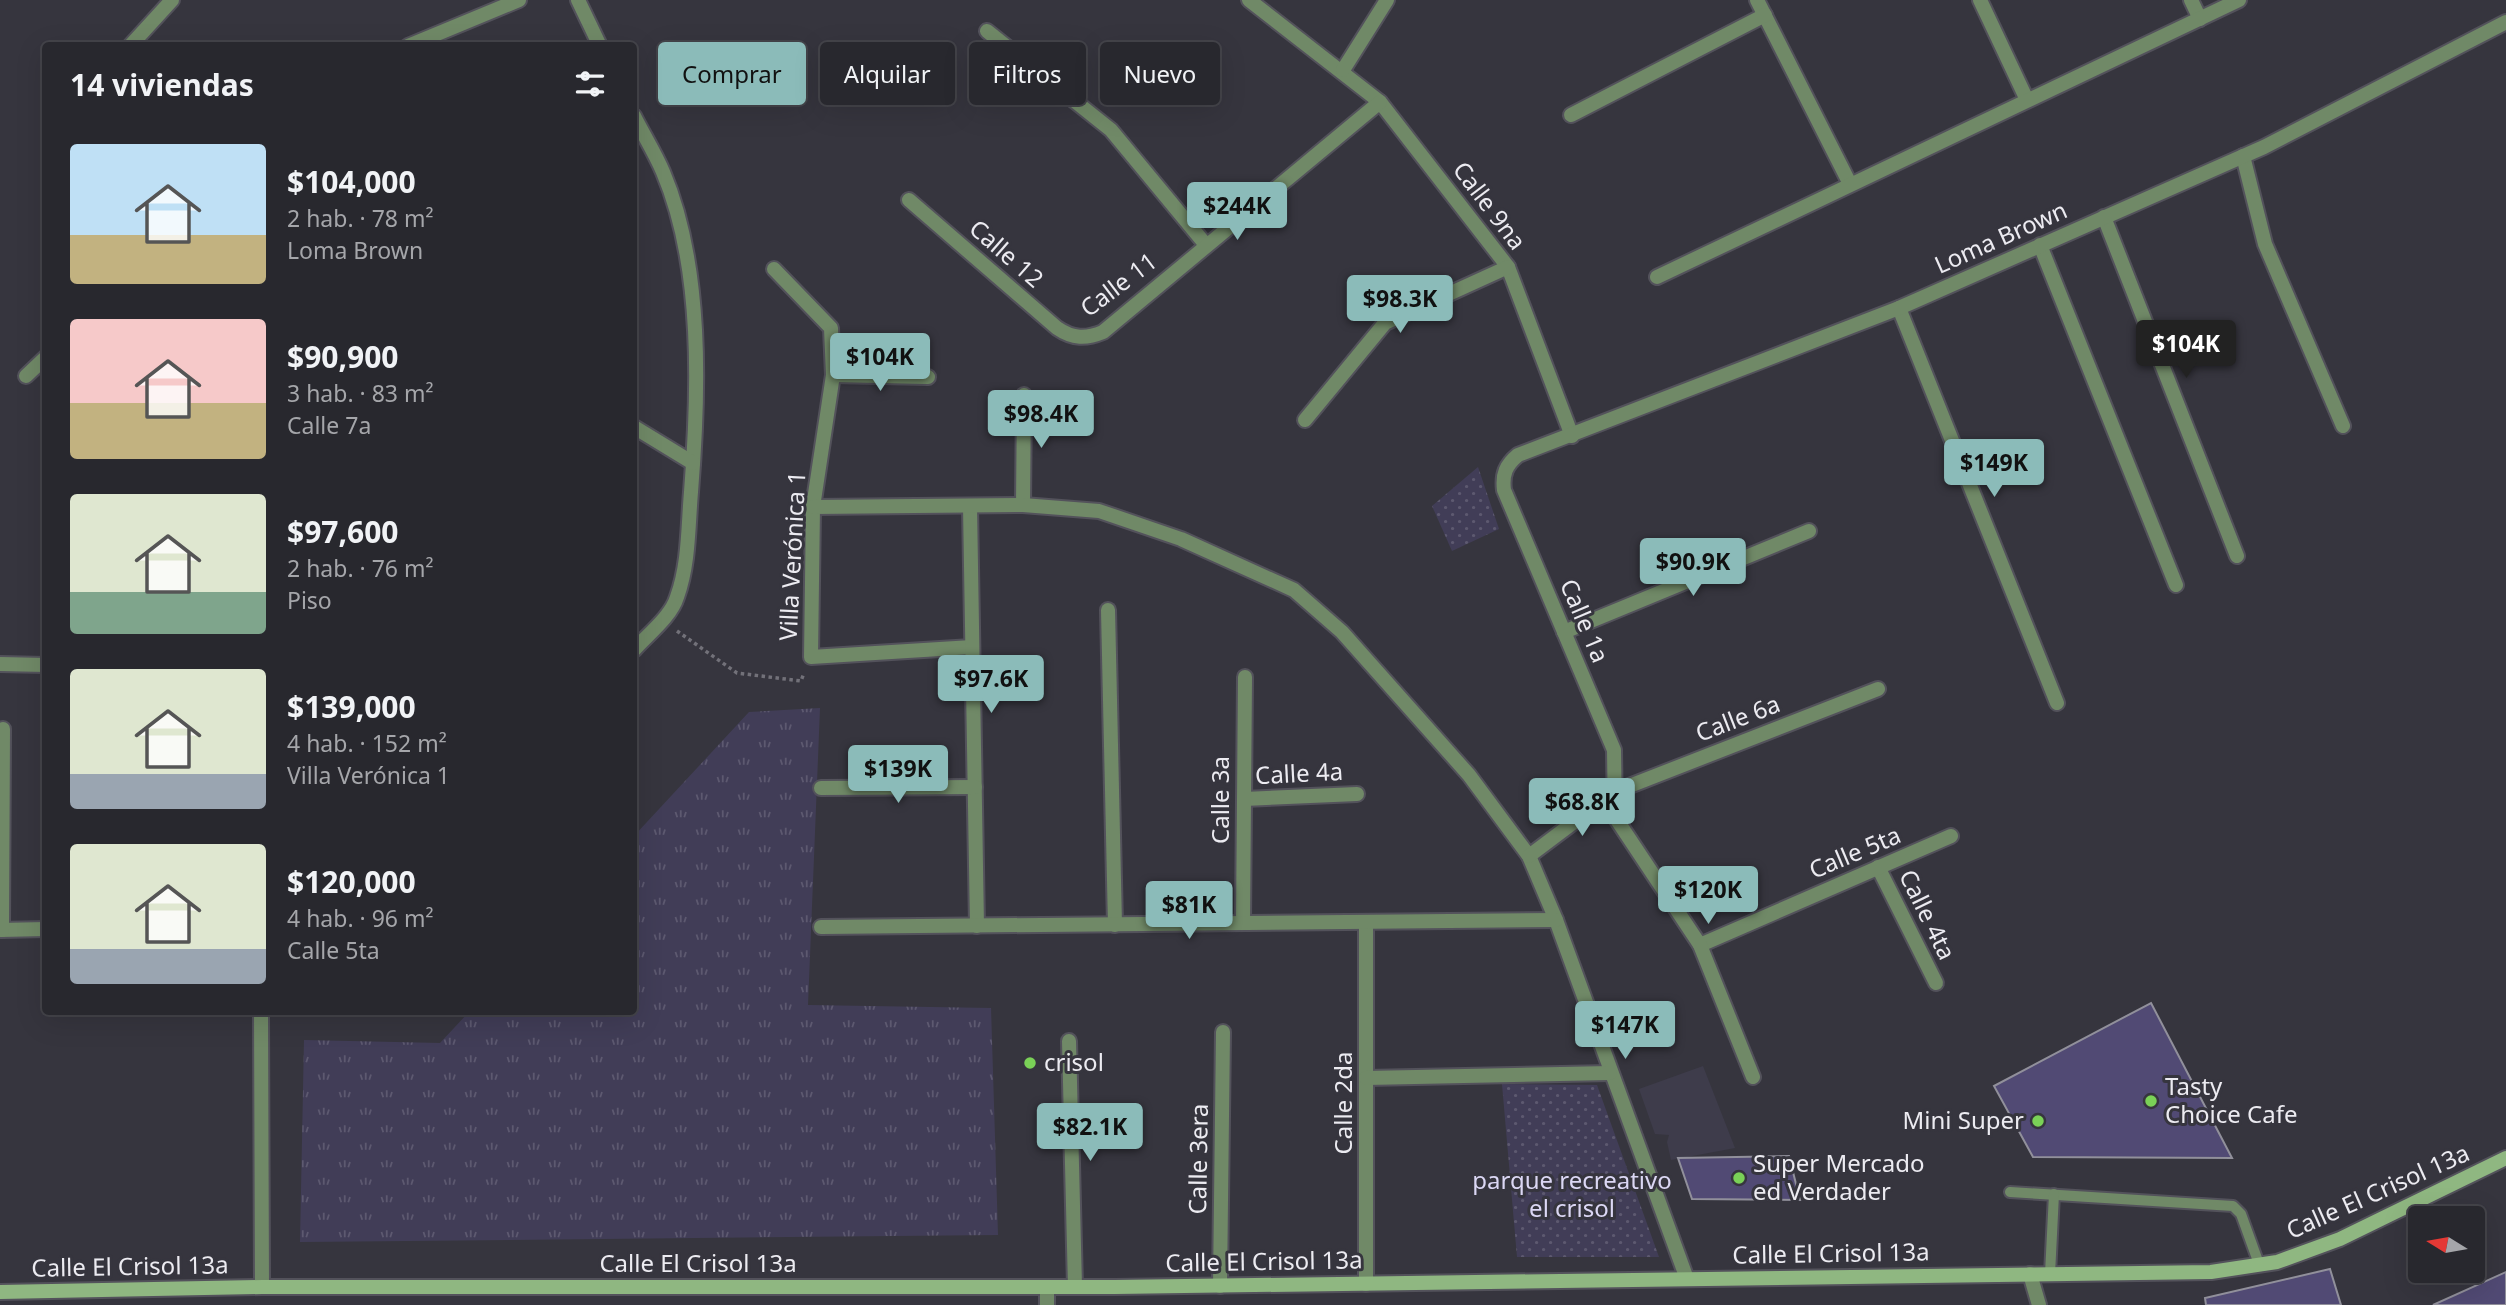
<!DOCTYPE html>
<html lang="es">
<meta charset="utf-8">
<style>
body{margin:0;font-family:"Noto Sans",sans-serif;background:#303036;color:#f1f3f6;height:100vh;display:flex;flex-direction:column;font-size:26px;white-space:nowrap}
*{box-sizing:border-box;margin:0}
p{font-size:23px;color:#a5a6aa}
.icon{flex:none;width:38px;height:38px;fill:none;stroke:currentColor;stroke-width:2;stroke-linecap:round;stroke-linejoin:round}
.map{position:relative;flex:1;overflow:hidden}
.details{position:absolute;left:42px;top:42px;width:595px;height:973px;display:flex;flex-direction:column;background:#28282e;border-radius:7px;box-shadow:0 7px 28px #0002,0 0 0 2px #44444a}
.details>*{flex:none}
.hud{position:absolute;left:658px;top:42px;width:665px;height:63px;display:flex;gap:14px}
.needle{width:46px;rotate:281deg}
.buttons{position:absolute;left:2408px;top:1206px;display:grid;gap:14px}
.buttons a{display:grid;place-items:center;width:77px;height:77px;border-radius:7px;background:#28282e;box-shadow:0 7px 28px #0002,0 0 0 2px #44444a;font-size:35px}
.price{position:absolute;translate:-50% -60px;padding:0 16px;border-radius:7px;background:#8bbbb9;color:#111;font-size:23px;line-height:46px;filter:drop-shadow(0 2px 4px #0008)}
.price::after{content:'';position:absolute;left:50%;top:42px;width:21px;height:16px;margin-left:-10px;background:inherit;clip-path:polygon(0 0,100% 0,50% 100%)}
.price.selected{background:#222;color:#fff}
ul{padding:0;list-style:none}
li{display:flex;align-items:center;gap:21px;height:175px;padding:0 28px}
li span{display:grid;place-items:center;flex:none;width:196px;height:140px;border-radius:7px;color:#555}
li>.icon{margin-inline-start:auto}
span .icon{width:84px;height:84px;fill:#fffc;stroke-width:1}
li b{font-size:30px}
h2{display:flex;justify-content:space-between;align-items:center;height:84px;padding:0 28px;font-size:30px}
.pill{padding:0 24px;border-radius:7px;background:#28282e;box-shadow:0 7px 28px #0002,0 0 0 2px #44444a;font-size:24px;line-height:63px}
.pill.selected{background:#8bbbb9;color:#111}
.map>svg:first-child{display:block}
.built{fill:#3e3c4b}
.grass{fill:url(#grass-tufts)}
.park{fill:url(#park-dots)}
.building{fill:#514a74;stroke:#91909b;stroke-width:2}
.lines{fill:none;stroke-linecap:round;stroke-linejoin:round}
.lane-casing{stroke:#53525b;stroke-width:14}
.street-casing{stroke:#53525b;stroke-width:18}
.secondary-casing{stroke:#53525b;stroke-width:18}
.path{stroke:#727179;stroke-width:3.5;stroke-dasharray:3.5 3.5;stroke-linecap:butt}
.lane{stroke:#708967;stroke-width:10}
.street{stroke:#708967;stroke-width:14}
.secondary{stroke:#8fb781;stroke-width:14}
.poi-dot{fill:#7ad157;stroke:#36353e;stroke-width:2.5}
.labels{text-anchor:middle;stroke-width:6;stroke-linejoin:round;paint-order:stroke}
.street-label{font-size:24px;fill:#ecebf1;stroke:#36353e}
.poi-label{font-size:24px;fill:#ecebf1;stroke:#36353e;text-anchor:start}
.park-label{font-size:24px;fill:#dbd7f4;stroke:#36353e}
</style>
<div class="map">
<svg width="2506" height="1305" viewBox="0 0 2506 1305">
<defs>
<pattern id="grass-tufts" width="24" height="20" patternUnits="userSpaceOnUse" patternTransform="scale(1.75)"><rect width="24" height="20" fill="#413d57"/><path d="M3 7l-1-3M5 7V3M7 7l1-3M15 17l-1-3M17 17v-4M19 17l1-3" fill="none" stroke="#5d5970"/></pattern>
<pattern id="park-dots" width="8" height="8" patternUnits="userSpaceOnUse" patternTransform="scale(1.75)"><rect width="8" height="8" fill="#413d57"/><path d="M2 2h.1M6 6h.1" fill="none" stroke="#5d5970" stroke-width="1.8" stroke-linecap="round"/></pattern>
</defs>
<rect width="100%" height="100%" fill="#36353e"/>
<polygon class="built" points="1703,1066 1735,1148 1671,1160 1667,1142 1669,1135 1655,1134 1639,1089"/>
<polygon class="grass" points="820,708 808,1005 991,1008 998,1235 300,1242 304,1040 440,1043 469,1012 634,1012 634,836 749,712"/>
<g class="park">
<polygon points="1478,467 1499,529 1452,551 1432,506"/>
<polygon points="1502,1084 1597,1085 1659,1257 1517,1257"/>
</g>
<g class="building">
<polygon points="2151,1003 2232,1158 2033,1157 1994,1086"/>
<polygon points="1789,1156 1800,1200 1692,1199 1678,1158"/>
<polygon points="2330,1269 2341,1305 2206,1305 2205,1298"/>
<polygon points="2506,1272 2506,1305 2433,1305"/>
</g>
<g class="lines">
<g class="lane-casing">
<g id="lane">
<polyline points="2010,1192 2233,1206 2241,1214 2259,1264"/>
<polyline points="2050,1274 2054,1194"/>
</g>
</g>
<g class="street-casing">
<g id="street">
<polyline points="578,0 600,46"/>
<polyline points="1249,0 1380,102 1508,267 1572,436"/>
<polyline points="1757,0 1850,184"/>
<polyline points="1980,0 2027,100"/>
<polyline points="2191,0 2200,19"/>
<polyline points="987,31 1111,130 1206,245"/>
<polyline points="130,46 172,0"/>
<polyline points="408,46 519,0"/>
<polyline points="1343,70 1387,0"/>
<polyline points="1571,115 1765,15"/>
<path d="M634 116C643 134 655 153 663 172 703 266 699 392 691 492 688 527 689 564 677 597 671 617 647 635 634 650"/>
<polyline points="2243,156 2265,244 2343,426"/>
<path d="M909 200 1057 328C1073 339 1086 339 1103 332L1380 102"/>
<polyline points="2104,217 2237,556"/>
<polyline points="2040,245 2176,585"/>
<polyline points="774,269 831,328 833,375 813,507 811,657 972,647"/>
<polyline points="1657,277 2239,0"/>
<polyline points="1899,308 2057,703"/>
<polyline points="833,375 928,377"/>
<polyline points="26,376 46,357"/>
<polyline points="1305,420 1385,323 1508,267"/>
<polyline points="634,427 693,463"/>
<polyline points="1023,505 1024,395"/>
<polyline points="970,506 977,926"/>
<polyline points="813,507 1023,505 1099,511 1181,539 1294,590 1342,632 1469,775 1529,856 1556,920 1687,1279"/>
<polyline points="1108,610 1115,925"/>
<polyline points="1564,632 1809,531"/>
<polyline points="0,664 46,665"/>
<polyline points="821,788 975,787"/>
<polyline points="1244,799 1357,794"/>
<polyline points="1529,856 1614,792 1878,689"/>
<polyline points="1878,867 1936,983"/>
<polyline points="1366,922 1366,1284"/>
<polyline points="1243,923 1245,677"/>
<polyline points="821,927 1556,920"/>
<polyline points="0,930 46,929"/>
<polyline points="2,930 3,729"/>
<polyline points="1700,945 1951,836"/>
<polyline points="261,1012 262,1287"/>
<polyline points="1069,1041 1075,1287"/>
<path d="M1753 1077 1700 945 1615 817 1614 750 1504 490C1502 474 1506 465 1518 455L1899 308 2264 147 2506 22"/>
<polyline points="1366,1078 1610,1073"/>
<polyline points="2030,1274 2039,1305"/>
<polyline points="1220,1286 1223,1032"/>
<polyline points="1047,1305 1047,1287"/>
</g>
</g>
<g class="secondary-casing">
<polyline id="secondary" points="0,1292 262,1287 1115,1287 2211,1272 2277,1262 2340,1239 2506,1158"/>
</g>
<polyline class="path" points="677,631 737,673 801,681 804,673"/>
<use href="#lane" class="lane"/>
<use href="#street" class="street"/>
<use href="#secondary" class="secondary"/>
</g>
<g class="poi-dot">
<circle cx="1030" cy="1063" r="7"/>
<circle cx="2151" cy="1101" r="7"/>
<circle cx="2038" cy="1121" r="7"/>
<circle cx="1739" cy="1178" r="7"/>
</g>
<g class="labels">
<g class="street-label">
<text transform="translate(1489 206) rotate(53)" y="8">Calle 9na</text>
<text transform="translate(2001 238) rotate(-24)" y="8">Loma Brown</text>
<text transform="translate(1006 254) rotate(41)" y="8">Calle 12</text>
<text transform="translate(1119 285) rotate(-37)" y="8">Calle 11</text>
<text transform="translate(793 556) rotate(-87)" y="8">Villa Verónica 1</text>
<text transform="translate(1584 621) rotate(67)" y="8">Calle 1a</text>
<text transform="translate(1738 719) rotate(-21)" y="8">Calle 6a</text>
<text transform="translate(1299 774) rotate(-3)" y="8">Calle 4a</text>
<text transform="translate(1221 800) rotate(-90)" y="8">Calle 3a</text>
<text transform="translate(1855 853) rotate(-23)" y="8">Calle 5ta</text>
<text transform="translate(1927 915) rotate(64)" y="8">Calle 4ta</text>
<text transform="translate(1344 1103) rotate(-90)" y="8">Calle 2da</text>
<text transform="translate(1199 1159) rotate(-89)" y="8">Calle 3era</text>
<text transform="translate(2378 1192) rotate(-24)" y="8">Calle El Crisol 13a</text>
<text transform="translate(1831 1254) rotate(-1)" y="8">Calle El Crisol 13a</text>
<text transform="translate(1264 1262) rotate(-1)" y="8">Calle El Crisol 13a</text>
<text x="698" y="1272">Calle El Crisol 13a</text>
<text transform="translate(130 1267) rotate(-1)" y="8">Calle El Crisol 13a</text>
</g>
<g class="poi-label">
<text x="1044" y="1071">crisol</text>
<text x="2165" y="1095">Tasty<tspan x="2165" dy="28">Choice Cafe</tspan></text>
<text x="2024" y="1129" text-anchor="end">Mini Super</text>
<text x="1753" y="1172">Super Mercado<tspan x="1753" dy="28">ed Verdader</tspan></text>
</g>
<g class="park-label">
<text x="1572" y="1189">parque recreativo<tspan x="1572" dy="28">el crisol</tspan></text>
</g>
</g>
</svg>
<div class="buttons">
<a><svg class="needle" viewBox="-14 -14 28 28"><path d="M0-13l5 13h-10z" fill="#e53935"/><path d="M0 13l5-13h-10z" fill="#a5a6aa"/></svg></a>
</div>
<b class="price" style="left:1237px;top:242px">$244K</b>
<b class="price" style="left:1400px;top:335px">$98.3K</b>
<b class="price selected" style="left:2186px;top:380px">$104K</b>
<b class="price" style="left:880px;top:393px">$104K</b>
<b class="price" style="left:1041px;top:450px">$98.4K</b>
<b class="price" style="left:1994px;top:499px">$149K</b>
<b class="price" style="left:1693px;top:598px">$90.9K</b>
<b class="price" style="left:991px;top:715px">$97.6K</b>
<b class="price" style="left:898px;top:805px">$139K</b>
<b class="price" style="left:1582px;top:838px">$68.8K</b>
<b class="price" style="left:1708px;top:926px">$120K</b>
<b class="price" style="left:1189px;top:941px">$81K</b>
<b class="price" style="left:1625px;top:1061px">$147K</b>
<b class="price" style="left:1090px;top:1163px">$82.1K</b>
<div class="hud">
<a class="pill selected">Comprar</a>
<a class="pill">Alquilar</a>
<a class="pill">Filtros</a>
<a class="pill">Nuevo</a>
</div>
<section class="details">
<h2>14 viviendas<svg class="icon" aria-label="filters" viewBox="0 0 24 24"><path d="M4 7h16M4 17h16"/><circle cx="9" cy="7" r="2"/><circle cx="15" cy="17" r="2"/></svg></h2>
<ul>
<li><span style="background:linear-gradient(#bfe0f5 65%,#c2b280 0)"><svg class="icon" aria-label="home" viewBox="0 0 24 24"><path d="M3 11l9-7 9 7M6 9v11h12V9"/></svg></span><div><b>$104,000</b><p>2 hab. · 78 m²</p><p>Loma Brown</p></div></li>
<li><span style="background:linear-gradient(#f6c9c9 60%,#c2b280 0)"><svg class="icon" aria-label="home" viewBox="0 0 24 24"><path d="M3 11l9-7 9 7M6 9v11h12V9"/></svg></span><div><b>$90,900</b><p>3 hab. · 83 m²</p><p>Calle 7a</p></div></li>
<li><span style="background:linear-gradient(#dfe7d0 70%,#7fa58c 0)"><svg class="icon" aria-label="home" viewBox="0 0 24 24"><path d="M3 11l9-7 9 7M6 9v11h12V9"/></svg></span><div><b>$97,600</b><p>2 hab. · 76 m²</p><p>Piso</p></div></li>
<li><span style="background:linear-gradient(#dfe7d0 75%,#9aa5b1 0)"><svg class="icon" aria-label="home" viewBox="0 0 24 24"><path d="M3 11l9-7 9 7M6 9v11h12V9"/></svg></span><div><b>$139,000</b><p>4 hab. · 152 m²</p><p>Villa Verónica 1</p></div></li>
<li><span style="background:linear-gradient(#dfe7d0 75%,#9aa5b1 0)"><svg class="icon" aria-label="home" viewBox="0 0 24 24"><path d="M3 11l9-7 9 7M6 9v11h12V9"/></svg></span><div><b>$120,000</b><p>4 hab. · 96 m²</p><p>Calle 5ta</p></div></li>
</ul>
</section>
</div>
